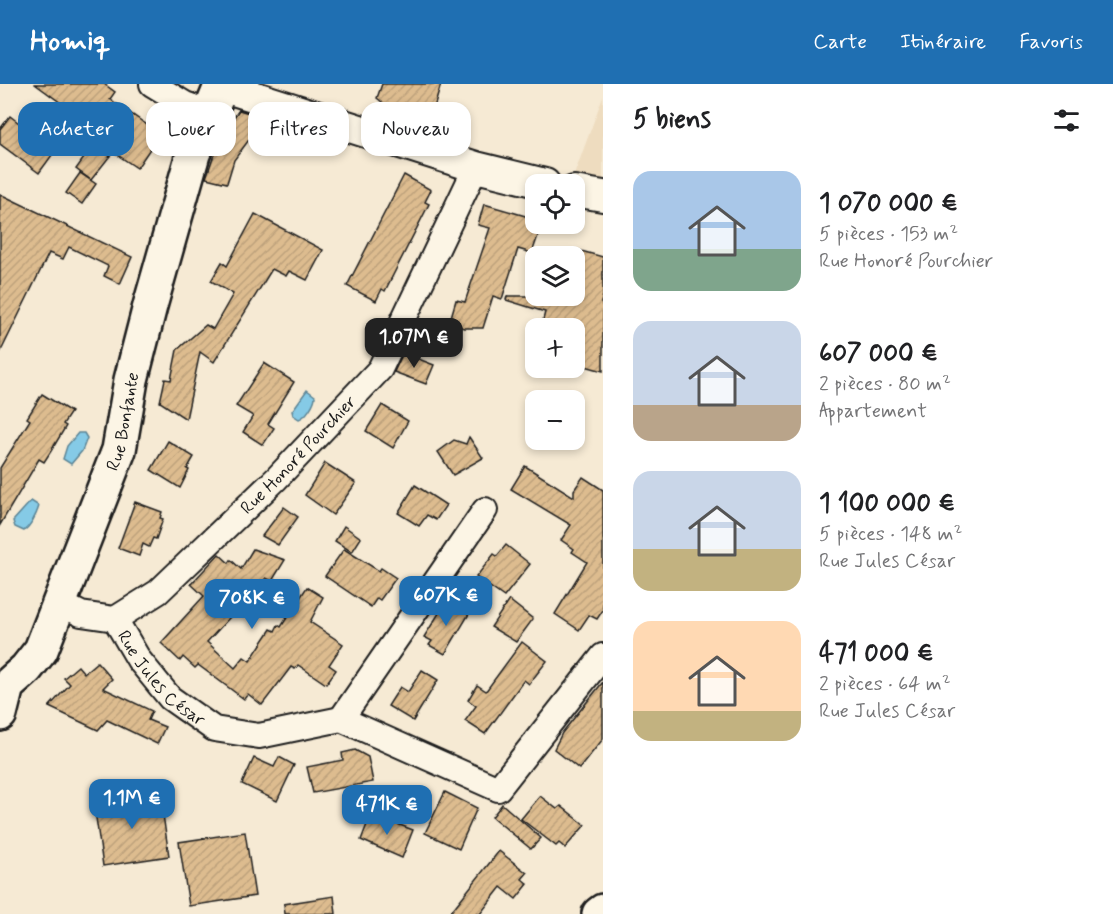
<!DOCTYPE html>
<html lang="fr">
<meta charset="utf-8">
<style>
body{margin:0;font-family:Mynerve,sans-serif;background:#f2f2f2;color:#202124;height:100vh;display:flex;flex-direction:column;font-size:22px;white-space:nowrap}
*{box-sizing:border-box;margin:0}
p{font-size:20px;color:#757577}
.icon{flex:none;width:33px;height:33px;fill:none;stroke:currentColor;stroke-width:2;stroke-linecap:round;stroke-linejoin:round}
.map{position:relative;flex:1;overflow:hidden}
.sheet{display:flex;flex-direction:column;background:#fff;width:510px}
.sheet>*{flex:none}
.guide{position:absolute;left:18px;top:18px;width:495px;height:54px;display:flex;gap:12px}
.tools{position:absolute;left:525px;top:90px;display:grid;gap:12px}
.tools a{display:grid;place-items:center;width:60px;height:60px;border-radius:12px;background:#fff;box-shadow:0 3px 9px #0003;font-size:30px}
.price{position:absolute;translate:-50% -51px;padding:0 14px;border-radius:12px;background:#1f6fb2;color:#fff;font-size:20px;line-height:39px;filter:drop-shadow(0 2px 3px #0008)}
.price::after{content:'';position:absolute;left:50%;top:36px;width:18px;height:14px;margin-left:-9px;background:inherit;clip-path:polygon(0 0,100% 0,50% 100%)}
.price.current{background:#222;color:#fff}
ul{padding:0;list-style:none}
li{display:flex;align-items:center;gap:18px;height:150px;padding:0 30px}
li span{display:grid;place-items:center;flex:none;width:168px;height:120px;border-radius:18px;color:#555}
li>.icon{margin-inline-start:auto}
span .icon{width:72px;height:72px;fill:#fffc;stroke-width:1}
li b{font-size:26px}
h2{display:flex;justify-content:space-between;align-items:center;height:72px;padding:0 30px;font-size:26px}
.pill{padding:0 21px;border-radius:18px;background:#fff;box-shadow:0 3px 9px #0003;font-size:21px;line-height:54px}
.pill.current{background:#1f6fb2;color:#fff}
header{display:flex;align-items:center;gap:36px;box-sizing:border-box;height:84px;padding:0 30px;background:#1f6fb2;color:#fff}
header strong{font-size:28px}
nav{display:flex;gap:33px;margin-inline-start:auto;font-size:21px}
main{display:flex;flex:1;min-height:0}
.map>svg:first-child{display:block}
.built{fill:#eedcbf}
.water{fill:#85cae6;stroke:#5b8495;stroke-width:1.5}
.building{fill:url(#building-hatch);stroke:#1c1c1c;stroke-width:1.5}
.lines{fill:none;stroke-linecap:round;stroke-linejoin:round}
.minor-casing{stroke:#1c1c1c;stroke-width:28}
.tertiary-casing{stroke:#1c1c1c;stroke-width:34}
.secondary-casing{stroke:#1c1c1c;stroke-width:38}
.minor{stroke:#fcf5e5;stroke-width:24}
.tertiary{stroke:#fcf5e5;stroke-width:30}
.secondary{stroke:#fcf5e5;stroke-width:33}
.labels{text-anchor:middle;stroke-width:4.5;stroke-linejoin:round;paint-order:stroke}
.street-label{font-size:18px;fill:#1c1c1c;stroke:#fcf5e5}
</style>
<header>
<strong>Homiq</strong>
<nav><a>Carte</a><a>Itinéraire</a><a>Favoris</a></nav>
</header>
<main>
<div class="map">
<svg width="603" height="830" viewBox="0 0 603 830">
<defs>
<pattern id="building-hatch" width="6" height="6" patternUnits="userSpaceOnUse" patternTransform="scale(1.5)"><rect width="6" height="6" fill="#ddbc8f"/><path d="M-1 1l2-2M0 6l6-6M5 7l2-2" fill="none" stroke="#bda17b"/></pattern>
</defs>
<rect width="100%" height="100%" fill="#f6ead4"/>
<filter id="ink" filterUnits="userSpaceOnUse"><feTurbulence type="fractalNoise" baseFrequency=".0167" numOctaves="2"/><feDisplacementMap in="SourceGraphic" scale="12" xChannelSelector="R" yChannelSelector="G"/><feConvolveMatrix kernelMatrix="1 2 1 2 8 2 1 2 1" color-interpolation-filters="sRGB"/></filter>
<g filter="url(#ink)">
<polygon class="built" points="603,12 603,99 573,94"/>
<g class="water">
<path d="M307 306 315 312C315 319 306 333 299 335L293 331 292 327Z"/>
<polygon points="78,349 84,349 87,354 82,367 71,380 63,375 67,362"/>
<path d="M31 417 39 422C36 432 32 440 24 447L15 443 13 437Z"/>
</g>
<g class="building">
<polygon points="35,0 104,0 115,8 110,15 160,50 137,84 113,68 91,96 76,85 102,49"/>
<polygon points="382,0 441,0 434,24 431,23 427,34 387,22 377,14"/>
<polygon points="239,26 265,34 234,76 227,99 206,94 220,53"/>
<polygon points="10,32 55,67 39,89 0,60 0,45"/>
<polygon points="80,89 96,100 82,120 66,109"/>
<polygon points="404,91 431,106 425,118 429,120 385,207 382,205 376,217 347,202"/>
<polygon points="0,110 132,173 120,200 104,192 108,182 69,163 63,175 49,169 0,269"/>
<polygon points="484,120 536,135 536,140 542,140 532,169 518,165 502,215 493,212 483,244 464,244 449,240 456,216 465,218 490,144 478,141"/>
<polygon points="255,130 323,166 307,196 289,187 286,192 272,185 214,278 200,268 186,335 160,318 165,295 171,296 177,266 206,241 213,245 233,210 211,197 222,178 227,182"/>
<polygon points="574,165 603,173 603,211 601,219 603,223 603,287 574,279 574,244 541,244 545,228 506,216 507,212 574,212"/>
<polygon points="403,269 434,281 426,300 394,288"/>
<polygon points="264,279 294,298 268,340 274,344 263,361 243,348 253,332 236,322"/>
<polygon points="42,310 71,328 63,340 66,342 51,367 44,378 39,375 0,441 0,384 30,336 27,334"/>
<polygon points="382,321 408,337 393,364 366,347"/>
<polygon points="469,353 483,374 453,391 438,368 454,356 466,360"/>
<polygon points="168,357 194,373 187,385 189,386 180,404 151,386"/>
<polygon points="325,379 356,399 333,431 305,411"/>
<polygon points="525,382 574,413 574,406 583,393 603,406 603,526 597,535 589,531 579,546 555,530 587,478 572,468 574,465 561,456 571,441 511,405"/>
<polygon points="415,401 446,421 436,436 427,431 419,442 398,429"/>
<polygon points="135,418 162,428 160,434 163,435 156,455 153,454 149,463 143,460 139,472 118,464"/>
<polygon points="284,423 298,433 278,461 262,452"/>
<polygon points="344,442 361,454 352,468 335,457"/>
<polygon points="506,461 530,480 504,513 476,493 494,470 497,472"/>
<polygon points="253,465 285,476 272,497 266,494 207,558 235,584 244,573 250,577 271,545 275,547 278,541 281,543 307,503 323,513 310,538 343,560 329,581 336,586 326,600 298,581 295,585 291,583 262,621 248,610 244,615 198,581 195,584 183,573 180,577 161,559 204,512 191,500 219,470 229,479 231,476 241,485"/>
<polygon points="344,465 379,487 381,484 396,494 380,516 377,514 371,523 325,492"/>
<polygon points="509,516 533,535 516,558 491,543"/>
<polygon points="449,518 469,530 445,570 429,561 432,557 424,553 441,526 443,527"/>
<polygon points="522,558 547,577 529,600 524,596 485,650 465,637 476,622 468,616 477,601 486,607"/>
<polygon points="97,578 112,595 103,604 152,627 148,636 165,643 157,660 107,636 98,646 49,623 70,600 64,594 78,582 84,589"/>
<polygon points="422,586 438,596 413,637 388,622 400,603 408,608"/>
<polygon points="603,598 603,655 579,685 554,665 562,649"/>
<polygon points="355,666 368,673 373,698 313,709 307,683 343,676 342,669"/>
<polygon points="279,673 294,681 277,717 242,700 254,674 274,683"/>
<polygon points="445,708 477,724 459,765 425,749"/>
<polygon points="160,710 169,772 103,782 94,720"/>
<polygon points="540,712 557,725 561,722 585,741 565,764 559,759 556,762 521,735"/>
<polygon points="502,720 541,754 531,765 492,733"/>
<polygon points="371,730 413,746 402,774 361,756"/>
<polygon points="245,748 255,812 189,822 179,758"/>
<polygon points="499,767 527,789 522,795 528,800 516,815 501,803 480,830 449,830"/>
<polygon points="334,812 336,830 285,830 284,820"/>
</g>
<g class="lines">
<g class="minor-casing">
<g id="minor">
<polyline points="152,0 185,20 210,29"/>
<path id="s1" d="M59 519 81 530 115 535 158 508 276 395 380 285 476 83"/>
<path id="s2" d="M115 535 139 576 170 614 214 645 259 652 341 635 498 705 603 572"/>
<polyline points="341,635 485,426"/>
</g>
</g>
<g class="tertiary-casing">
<g id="tertiary">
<polyline points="221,2 476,83 545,100"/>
<polyline points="574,107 603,112"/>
</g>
</g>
<g class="secondary-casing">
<g id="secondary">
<path id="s3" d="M0 630 7 602 26 585 41 566 119 366 131 296 150 222 193 70 222 0"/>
<polyline points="599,830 603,827"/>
</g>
</g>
<use href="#minor" class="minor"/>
<use href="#tertiary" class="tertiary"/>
<use href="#secondary" class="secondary"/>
</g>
</g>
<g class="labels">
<g class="street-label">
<text dy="6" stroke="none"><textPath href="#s3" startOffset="322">Rue Bonfante</textPath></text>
<text dy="6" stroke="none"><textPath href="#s1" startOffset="306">Rue Honoré Pourchier</textPath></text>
<text dy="6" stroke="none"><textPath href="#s2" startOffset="76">Rue Jules César</textPath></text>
</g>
</g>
</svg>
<div class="tools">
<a><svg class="icon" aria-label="locate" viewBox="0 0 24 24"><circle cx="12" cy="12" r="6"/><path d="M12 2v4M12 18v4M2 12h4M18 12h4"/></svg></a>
<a><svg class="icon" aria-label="layers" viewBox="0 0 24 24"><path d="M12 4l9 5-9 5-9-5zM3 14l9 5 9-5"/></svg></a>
<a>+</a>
<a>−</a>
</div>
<b class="price current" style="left:414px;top:285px">1.07M €</b>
<b class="price" style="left:446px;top:543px">607K €</b>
<b class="price" style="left:252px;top:546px">708K €</b>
<b class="price" style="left:132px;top:746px">1.1M €</b>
<b class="price" style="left:387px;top:752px">471K €</b>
<div class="guide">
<a class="pill current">Acheter</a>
<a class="pill">Louer</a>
<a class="pill">Filtres</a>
<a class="pill">Nouveau</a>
</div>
</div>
<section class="sheet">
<h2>5 biens<svg class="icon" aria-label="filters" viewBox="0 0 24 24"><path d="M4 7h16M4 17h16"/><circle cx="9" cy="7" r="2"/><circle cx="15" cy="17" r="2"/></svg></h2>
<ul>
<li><span style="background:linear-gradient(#a9c7e8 65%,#7fa58c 0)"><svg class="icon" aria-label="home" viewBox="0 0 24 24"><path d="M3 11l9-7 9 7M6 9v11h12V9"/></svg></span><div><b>1 070 000 €</b><p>5 pièces · 153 m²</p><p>Rue Honoré Pourchier</p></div></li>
<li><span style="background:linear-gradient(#c9d6e8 70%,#b9a48a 0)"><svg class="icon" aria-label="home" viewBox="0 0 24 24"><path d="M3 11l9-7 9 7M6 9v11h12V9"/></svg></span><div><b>607 000 €</b><p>2 pièces · 80 m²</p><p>Appartement</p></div></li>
<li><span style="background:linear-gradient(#c9d6e8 65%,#c2b280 0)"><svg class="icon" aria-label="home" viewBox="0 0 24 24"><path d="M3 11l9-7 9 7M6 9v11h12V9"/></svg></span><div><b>1 100 000 €</b><p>5 pièces · 148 m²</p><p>Rue Jules César</p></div></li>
<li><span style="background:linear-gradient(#ffd9b3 75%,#c2b280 0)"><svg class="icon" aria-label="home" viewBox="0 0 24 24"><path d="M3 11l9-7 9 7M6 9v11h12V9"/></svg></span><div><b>471 000 €</b><p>2 pièces · 64 m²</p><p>Rue Jules César</p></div></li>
</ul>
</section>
</main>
